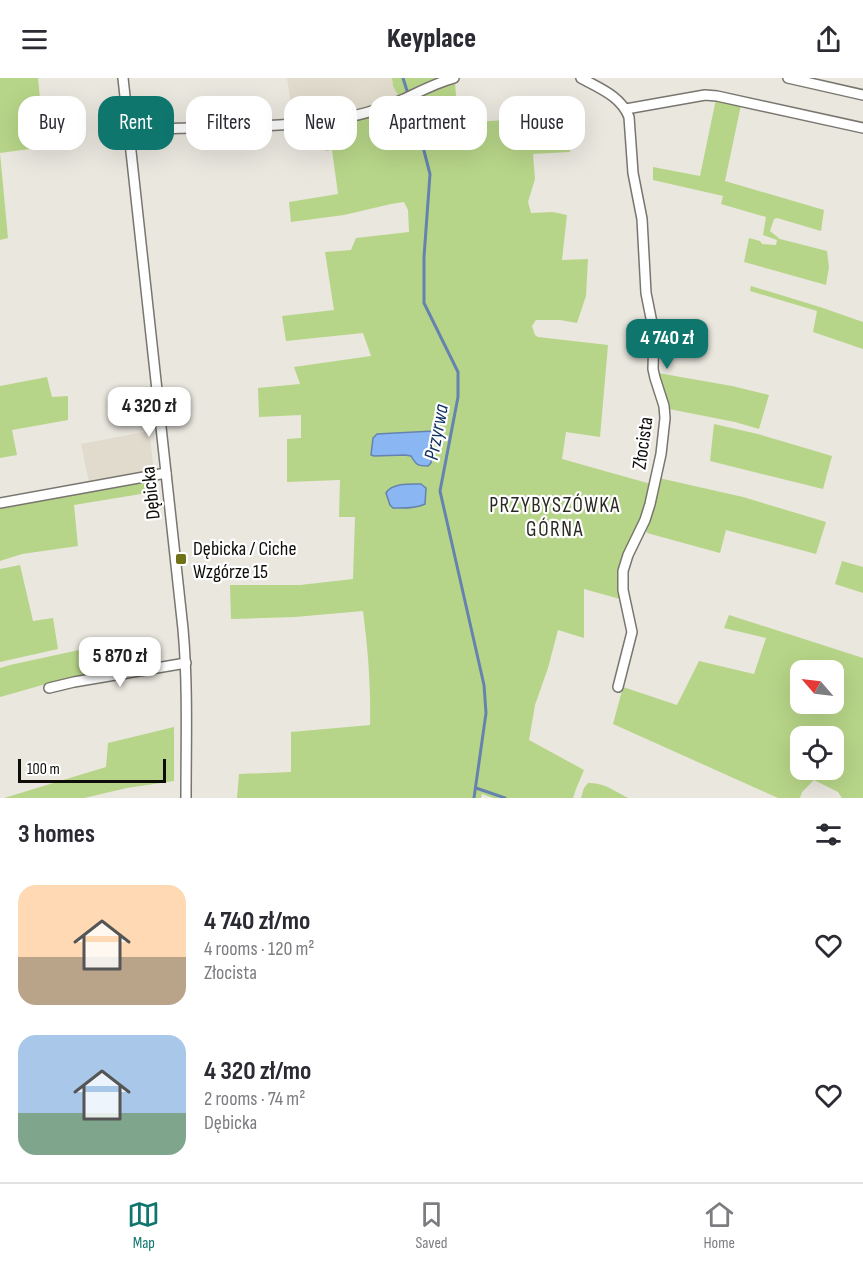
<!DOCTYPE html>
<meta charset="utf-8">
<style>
body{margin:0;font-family:"Sofia Sans Condensed",sans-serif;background:#f2f2f3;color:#2b2b33;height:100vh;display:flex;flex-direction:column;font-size:22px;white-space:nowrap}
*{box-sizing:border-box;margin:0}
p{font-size:20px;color:#7c7c81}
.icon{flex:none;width:33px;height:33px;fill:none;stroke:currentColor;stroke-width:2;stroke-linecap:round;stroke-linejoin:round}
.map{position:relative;height:720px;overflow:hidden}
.sheet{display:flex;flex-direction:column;background:#fff;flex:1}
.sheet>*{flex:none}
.hud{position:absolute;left:18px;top:18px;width:828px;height:54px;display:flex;gap:12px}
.needle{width:39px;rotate:298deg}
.controls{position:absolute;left:790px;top:582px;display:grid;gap:12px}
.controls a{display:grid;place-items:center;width:54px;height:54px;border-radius:12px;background:#fff;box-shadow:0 6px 24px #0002;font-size:30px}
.scale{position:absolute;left:18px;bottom:15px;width:148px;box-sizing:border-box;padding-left:6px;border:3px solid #0e0d0a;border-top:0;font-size:16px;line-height:21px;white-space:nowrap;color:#0e0d0a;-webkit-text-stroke:4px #fff;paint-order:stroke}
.price{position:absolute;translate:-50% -51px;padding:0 14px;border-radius:12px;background:#fff;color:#222;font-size:20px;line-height:39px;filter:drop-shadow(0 2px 3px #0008)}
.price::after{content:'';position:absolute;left:50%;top:36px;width:18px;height:14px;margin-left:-9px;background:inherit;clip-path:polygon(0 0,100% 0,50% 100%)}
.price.on{background:#0f766e;color:#fff}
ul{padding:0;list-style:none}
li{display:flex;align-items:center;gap:18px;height:150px;padding:0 18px}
li span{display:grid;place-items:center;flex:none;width:168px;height:120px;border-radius:18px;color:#555}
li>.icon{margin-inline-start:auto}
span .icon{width:72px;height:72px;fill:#fffc;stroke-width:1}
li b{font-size:26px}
h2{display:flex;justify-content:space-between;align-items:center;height:72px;padding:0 18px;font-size:26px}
.tag{padding:0 21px;border-radius:18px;background:#fff;box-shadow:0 6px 24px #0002;font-size:21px;line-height:54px}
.tag.on{background:#0f766e;color:#fff}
header{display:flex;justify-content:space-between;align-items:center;height:78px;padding:0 18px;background:#fff;font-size:27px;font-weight:800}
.menu{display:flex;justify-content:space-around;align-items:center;height:84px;border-top:2px solid #e1e1e2;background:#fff;font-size:16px;color:#7c7c81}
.menu a{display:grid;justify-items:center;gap:3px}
.menu .on{color:#0f766e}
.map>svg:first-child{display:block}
.built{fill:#e0dbcc}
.green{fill:#b7d588;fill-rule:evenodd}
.water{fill:#8ab6f4;stroke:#6583ae;stroke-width:1.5}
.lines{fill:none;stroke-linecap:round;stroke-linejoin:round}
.stream{stroke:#6583ae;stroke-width:3}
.minor-casing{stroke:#79766f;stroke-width:12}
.minor{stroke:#fff;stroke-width:9}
.poi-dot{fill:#717217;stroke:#fff;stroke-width:2}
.labels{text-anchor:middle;stroke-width:4.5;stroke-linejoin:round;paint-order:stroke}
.street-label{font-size:20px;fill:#0e0d0a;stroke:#fff}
.poi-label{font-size:20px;fill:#0e0d0a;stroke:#fff;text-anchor:start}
.water-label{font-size:21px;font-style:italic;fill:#113464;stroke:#fff}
.neighbourhood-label{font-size:21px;letter-spacing:1.5px;fill:#2b2923;stroke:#fff}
</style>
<header><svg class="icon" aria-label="menu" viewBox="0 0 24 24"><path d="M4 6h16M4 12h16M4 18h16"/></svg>Keyplace<svg class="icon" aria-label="share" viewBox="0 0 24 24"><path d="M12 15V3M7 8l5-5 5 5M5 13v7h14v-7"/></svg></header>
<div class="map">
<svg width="863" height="720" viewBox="0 0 863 720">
<rect width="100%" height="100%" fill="#eae7df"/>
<g class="built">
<polygon points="287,0 392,0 393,8 399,19 353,33 293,40"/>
<polygon points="149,353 154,393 89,404 81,366"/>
</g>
<g class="green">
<polygon points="0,0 38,0 40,21 31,22 38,64 37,70 0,75 8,160 0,162"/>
<polygon points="392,0 440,0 399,19 393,8"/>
<path d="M455 4 458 45 524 41H572L570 74 533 76 535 101 528 124 531 135 553 134 567 137 562 182 588 181 586 218 577 245 560 242H536L532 248 535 257 538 259 608 267 600 359 566 354 562 381 651 406 639 444 619 486 620 521 584 511V560L558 552 548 590 535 627 529 662 584 692 576 711 573 720H493L482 716 481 720H237L239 696 291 694V654L370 647C371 609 368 572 363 533L295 539 231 541 230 507H300L353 501 355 439H339L340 402 287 404V361L301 360V337L259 339 258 310 300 306 294 289 371 278 363 255 286 263 282 238 334 232 325 174 351 172 356 160 409 154 408 132 404 124 391 126 344 137 291 144 289 124 338 116 332 72 325 73 322 48 403 30 439 8Z"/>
<polygon points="716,21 741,27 725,103 824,132 821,153 777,140 774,141 770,153 780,161 827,173 829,189 826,207 744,184 749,160 760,163 762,166 776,167 777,162 763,157 766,139 721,126 723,118 653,102 653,89 700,98"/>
<polygon points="751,208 820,229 863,244 863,271 813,254 817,233 750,213"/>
<polygon points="657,244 687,252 686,270 659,264"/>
<polygon points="658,295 732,308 769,317 759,351 735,344 669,331 659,304"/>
<polygon points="47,299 52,319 68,318 68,342 12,352 17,377 0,380 0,308"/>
<polygon points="714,346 758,356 832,378 823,411 710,383"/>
<polygon points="152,400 153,414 74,427 78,468 22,476 0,483 0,428"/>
<polygon points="659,400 743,419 826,444 816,476 726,452 720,475 647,455 646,451 653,430"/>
<polygon points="842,483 863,489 863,515 835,506"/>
<polygon points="20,487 33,543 53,540 58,571 0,584 0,491"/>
<path d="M729 537 863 580V720H842L838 714 814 702 802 714 800 720H778L613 646 623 609 677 627 699 583 754 596 766 560 724 550ZM834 592V626H801V592ZM801 658H834V692H801Z"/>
<polygon points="79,572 85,599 46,606 0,619 0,590 10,587"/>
<polygon points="174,649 174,703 127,710 84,720 4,720 106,689 108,665"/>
<path d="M588 705C603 704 615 713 628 720H581L584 710Z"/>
</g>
<g class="water">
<path d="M433 353 431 385 428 388C418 388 416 387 411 378L405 377 374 378 371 377 373 360 377 356Z"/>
<path d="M421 406 426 410 425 426C416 431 403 430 393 430L390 427 386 415C392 405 409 406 421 406Z"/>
</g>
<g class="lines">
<g class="stream">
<polyline points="403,0 415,38 430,96 424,179 424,225 458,294 458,319 440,413 484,607 486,635 474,720"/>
<polyline points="476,710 505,720"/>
</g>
<g class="minor-casing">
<g id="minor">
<path d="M123 0 183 551C188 607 186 663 186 720"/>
<path d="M581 0C599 10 621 18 629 39L633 95 642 141 646 215 654 255 653 291 655 300 664 328 665 340 661 376 650 426 645 442 628 477 623 493V512L632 554 618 609"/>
<polyline points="788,0 863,17"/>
<polyline points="626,31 705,17 717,18 863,50"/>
<path d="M129 55C203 44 278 54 352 38 370 35 387 28 404 21 421 13 436 5 454 0"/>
<polyline points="0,425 166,395"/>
<polyline points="49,610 74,604 186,585"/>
</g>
</g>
<use href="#minor" class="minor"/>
</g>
<rect class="poi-dot" x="175" y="475" width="12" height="12" rx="3"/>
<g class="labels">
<g class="street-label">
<text transform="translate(642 365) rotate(-82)" y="7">Złocista</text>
<text transform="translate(150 415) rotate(-96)" y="7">Dębicka</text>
</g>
<g class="poi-label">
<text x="193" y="477">Dębicka / Ciche<tspan x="193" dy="23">Wzgórze 15</tspan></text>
</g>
<g class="water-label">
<text transform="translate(436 354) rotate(-79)" y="7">Przyrwa</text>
</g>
<g class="neighbourhood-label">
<text x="555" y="434">PRZYBYSZÓWKA<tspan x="555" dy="24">GÓRNA</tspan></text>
</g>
</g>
</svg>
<div class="controls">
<a><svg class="needle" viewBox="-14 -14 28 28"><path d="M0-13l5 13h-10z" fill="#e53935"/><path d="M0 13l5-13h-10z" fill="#7c7c81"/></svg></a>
<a><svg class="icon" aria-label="locate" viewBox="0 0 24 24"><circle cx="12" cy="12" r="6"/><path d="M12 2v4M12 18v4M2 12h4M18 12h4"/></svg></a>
</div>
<div class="scale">100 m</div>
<b class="price on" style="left:667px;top:292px">4 740 zł</b>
<b class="price" style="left:149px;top:360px">4 320 zł</b>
<b class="price" style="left:120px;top:610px">5 870 zł</b>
<div class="hud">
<a class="tag">Buy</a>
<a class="tag on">Rent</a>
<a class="tag">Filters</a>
<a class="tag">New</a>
<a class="tag">Apartment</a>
<a class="tag">House</a>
</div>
</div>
<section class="sheet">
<h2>3 homes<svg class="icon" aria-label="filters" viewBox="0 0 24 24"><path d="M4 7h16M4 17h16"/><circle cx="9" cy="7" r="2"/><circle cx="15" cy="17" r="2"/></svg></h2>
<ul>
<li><span style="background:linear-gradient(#ffd9b3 60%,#b9a48a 0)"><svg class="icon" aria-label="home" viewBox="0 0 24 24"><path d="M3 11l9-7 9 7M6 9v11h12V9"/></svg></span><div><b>4 740 zł/mo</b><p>4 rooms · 120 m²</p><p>Złocista</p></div><svg class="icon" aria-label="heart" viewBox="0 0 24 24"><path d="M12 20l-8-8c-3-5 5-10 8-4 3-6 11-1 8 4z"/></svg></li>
<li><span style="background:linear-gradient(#a9c7e8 65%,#7fa58c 0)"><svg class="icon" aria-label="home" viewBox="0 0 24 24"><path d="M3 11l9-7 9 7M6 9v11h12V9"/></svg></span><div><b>4 320 zł/mo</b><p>2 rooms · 74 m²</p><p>Dębicka</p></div><svg class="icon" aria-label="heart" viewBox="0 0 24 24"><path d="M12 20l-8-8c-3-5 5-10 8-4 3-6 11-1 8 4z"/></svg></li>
</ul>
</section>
<nav class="menu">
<a class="on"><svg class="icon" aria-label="map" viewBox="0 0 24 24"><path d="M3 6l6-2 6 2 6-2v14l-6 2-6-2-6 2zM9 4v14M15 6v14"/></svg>Map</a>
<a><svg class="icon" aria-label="saved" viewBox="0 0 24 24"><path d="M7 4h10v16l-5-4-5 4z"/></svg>Saved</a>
<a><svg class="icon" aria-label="home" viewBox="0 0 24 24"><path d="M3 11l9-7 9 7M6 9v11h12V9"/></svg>Home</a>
</nav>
